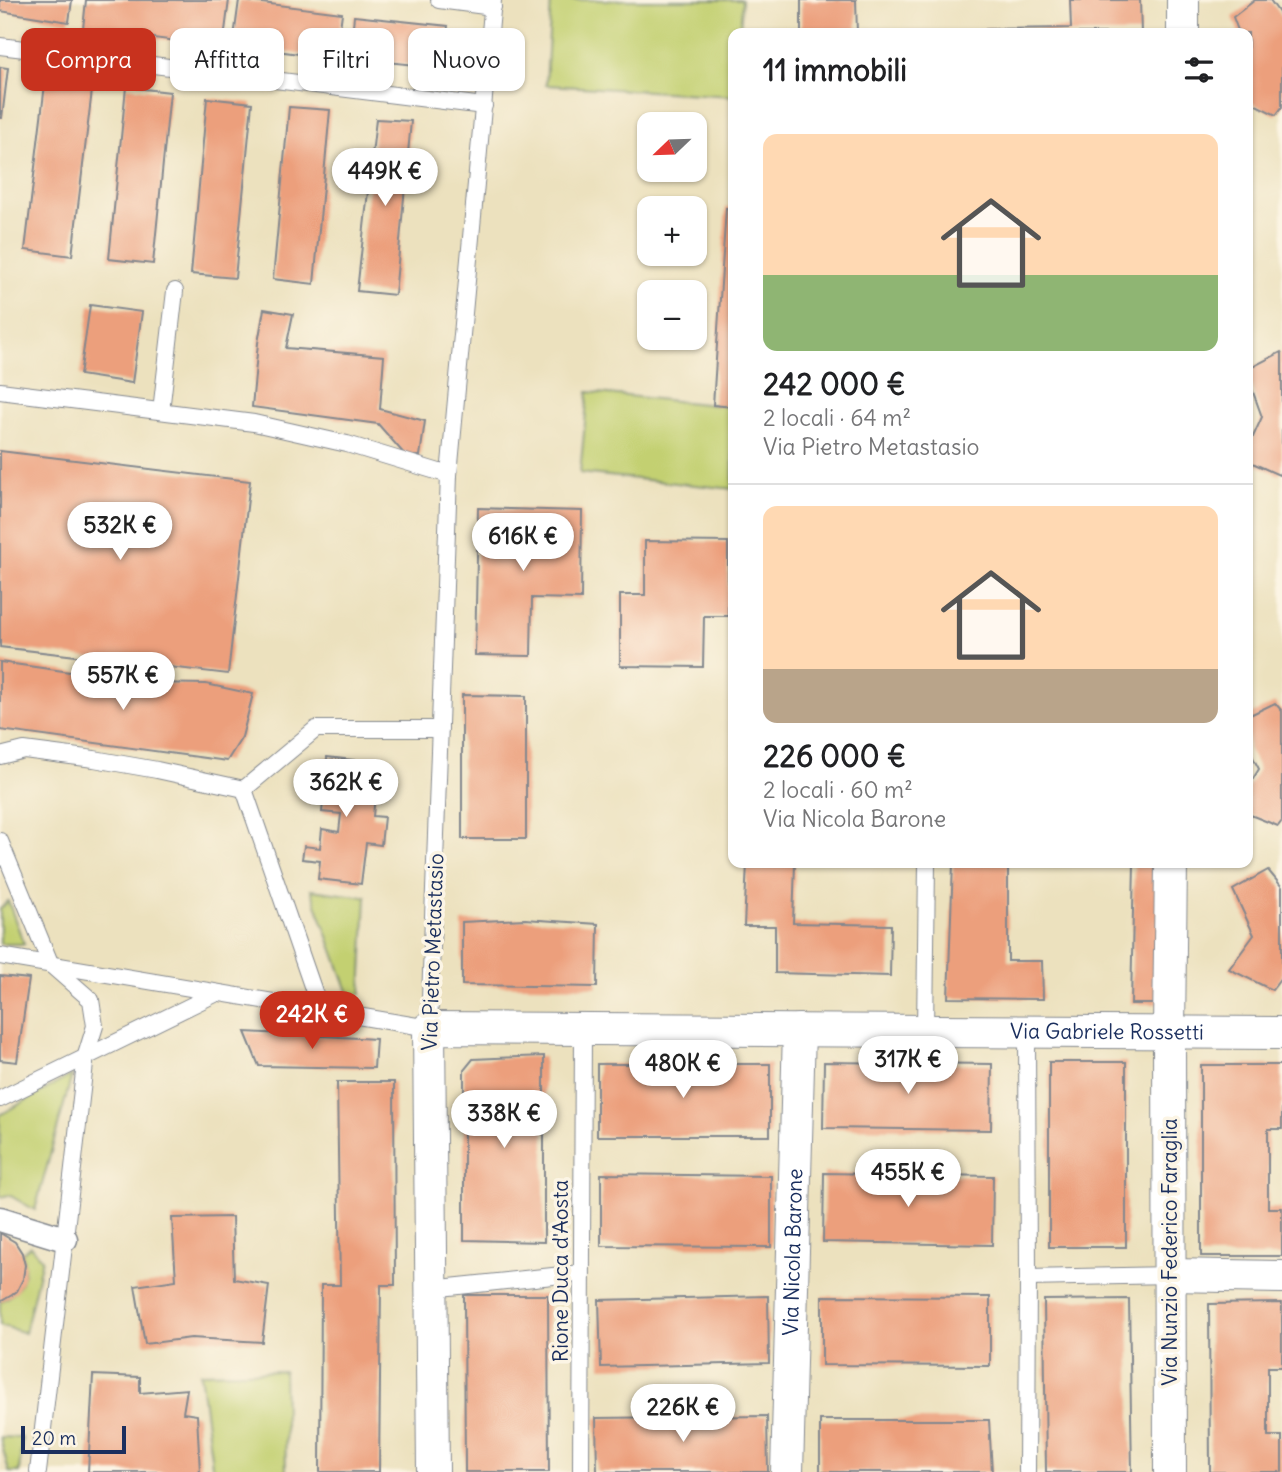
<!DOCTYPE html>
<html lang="it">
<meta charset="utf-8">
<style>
body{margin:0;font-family:Delius,sans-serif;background:#f2f2f2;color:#202124;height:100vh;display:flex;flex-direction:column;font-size:26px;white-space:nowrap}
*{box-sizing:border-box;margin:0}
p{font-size:23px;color:#757577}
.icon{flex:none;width:38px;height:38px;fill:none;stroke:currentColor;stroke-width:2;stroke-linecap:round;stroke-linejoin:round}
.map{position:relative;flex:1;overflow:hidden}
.panel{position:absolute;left:728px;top:28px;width:525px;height:840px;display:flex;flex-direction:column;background:#fff;border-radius:14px;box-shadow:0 2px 5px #0004}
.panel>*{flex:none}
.banner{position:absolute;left:21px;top:28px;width:602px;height:63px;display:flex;gap:14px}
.needle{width:46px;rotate:247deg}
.buttons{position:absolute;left:637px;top:112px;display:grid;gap:14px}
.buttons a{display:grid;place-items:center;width:70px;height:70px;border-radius:14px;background:#fff;box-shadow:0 2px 5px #0004;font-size:35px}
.scale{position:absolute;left:21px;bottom:18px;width:105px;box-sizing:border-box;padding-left:7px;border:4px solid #1b2f5e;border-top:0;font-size:19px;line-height:24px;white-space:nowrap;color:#1b2f5e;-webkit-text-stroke:5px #fcf5e5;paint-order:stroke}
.price{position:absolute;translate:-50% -60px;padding:0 16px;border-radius:24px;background:#fff;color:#222;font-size:23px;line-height:46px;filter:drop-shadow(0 2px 4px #0008)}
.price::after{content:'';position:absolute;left:50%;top:42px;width:21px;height:16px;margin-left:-10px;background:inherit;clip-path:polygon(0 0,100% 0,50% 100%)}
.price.on{background:#c8321e;color:#fff}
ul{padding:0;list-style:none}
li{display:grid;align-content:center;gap:14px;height:371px;padding:0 35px}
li+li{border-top:2px solid #e0e0e0}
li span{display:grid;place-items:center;height:217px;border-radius:14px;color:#555}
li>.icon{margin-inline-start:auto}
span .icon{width:126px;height:126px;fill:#fffc;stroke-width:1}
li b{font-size:30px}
h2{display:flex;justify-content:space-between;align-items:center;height:84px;padding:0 35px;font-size:30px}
.pill{padding:0 24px;border-radius:14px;background:#fff;box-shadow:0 2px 5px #0004;font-size:24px;line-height:63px}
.pill.on{background:#c8321e;color:#fff}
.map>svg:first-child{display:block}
.green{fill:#c3d071;stroke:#6f8068;stroke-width:2}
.building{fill:#ec9f7b}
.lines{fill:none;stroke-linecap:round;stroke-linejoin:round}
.service-casing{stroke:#84888e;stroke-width:18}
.pedestrian-casing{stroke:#84888e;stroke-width:27}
.minor-casing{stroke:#84888e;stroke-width:34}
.service{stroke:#fff;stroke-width:16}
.pedestrian{stroke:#fff;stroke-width:24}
.minor{stroke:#fff;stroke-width:32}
.labels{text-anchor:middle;stroke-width:7;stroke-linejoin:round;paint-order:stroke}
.street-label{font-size:21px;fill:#1b2f5e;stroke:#fcf5e5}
</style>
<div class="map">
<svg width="1282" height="1472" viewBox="0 0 1282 1472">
<rect width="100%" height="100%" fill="#fcf5e5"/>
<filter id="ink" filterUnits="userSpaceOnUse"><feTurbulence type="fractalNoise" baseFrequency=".0143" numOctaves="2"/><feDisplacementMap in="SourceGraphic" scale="14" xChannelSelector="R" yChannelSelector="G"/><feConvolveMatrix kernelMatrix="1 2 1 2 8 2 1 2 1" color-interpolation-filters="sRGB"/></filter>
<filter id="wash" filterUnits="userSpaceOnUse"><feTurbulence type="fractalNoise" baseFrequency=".00686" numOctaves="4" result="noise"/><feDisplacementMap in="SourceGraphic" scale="28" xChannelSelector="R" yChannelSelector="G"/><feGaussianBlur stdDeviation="1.57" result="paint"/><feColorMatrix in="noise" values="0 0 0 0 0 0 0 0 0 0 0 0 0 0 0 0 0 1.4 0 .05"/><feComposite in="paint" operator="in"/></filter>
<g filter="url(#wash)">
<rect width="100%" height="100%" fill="#ece1be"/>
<g class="green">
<polygon points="551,0 742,0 740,33 733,33 733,96 546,85"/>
<polygon points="588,392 733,407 733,489 580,473"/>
<polygon points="311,890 366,897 361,994 349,994"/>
<polygon points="8,901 24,944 0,944 0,909"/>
<polygon points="72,1075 35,1210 9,1195 0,1197 0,1115"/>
<path d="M30 1246 42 1259 25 1333 0 1325V1302C20 1293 29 1274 22 1253Z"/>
<polygon points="284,1371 286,1472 213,1472 200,1373"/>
<polygon points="0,1437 22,1438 19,1472 9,1472"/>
</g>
<g id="blocks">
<g class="building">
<polygon points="0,0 72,0 69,22 0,11"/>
<polygon points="86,0 229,0 223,47 83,29"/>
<polygon points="239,0 342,13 336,59 233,45"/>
<polygon points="801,0 856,0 857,33 801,33"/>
<polygon points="1070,0 1140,0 1141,33 986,33 986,29 1071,28"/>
<polygon points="1255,0 1270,0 1282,17 1282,107 1276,115 1248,101 1248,33 1239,33 1233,17"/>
<polygon points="354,16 448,26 443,68 350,58"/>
<polygon points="0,67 8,68 2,118 0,118"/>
<polygon points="46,76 93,82 72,256 25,250"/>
<polygon points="126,87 170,92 153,264 109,259"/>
<polygon points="207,98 252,103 235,278 191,274"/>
<polygon points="289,107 330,110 314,284 273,279"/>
<polygon points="376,119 411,121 395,295 357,291"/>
<polygon points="726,208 733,208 733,407 713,405"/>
<polygon points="90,305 142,312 132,383 80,375"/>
<polygon points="264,309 293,314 286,348 384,356 380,409 425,421 420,456 406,456 378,424 252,407 258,343"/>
<polygon points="1281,352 1282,354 1282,470 1279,475 1248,461 1248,448 1262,417 1248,378 1248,369"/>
<polygon points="0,451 250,481 228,674 0,647"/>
<polygon points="478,508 582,511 581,599 532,598 531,656 475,655"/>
<polygon points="645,541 728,542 728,616 704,616 703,667 620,666 620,595 645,595"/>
<polygon points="0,662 147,683 206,684 253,694 242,737 227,761 0,730"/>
<polygon points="462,695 526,696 526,839 462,839"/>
<polygon points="1275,703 1282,711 1282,821 1278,826 1248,814 1248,787 1259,769 1248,748 1248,716"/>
<polygon points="327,757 378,763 373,816 384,817 381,845 366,843 361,884 318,879 320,861 302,859 304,846 320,848 322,829 339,832 341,814 322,812 324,793 310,792 312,772 326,773"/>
<polygon points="747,863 795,863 793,923 891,925 890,976 775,973 775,926 744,926"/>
<polygon points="953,863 1008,863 1008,961 1042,961 1043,999 948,998"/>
<polygon points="1134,863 1160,863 1157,1004 1131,1004"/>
<polygon points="1268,870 1282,887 1282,977 1272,990 1229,969 1254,935 1233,890"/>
<polygon points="525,919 598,924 597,987 462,985 462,922"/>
<polygon points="0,976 29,979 17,1062 0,1060"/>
<polygon points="245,1032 376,1039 374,1068 259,1066"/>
<polygon points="544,1056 544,1242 464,1240 464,1070 473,1059"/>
<polygon points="824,1062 992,1064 991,1130 823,1128"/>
<rect x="1049" y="1062" width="77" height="185"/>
<rect x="597" y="1064" width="173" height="72"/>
<polygon points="1201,1065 1282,1065 1282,1129 1268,1129 1268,1208 1282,1208 1282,1256 1201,1256"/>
<polygon points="337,1082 394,1082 395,1285 381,1285 379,1472 320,1472 321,1285 340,1285"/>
<polygon points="824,1173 993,1176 992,1245 823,1242"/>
<polygon points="601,1174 771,1176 771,1247 601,1246"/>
<polygon points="232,1217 234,1279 269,1285 262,1342 191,1338 145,1344 135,1286 176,1280 172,1218"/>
<polygon points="0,1233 15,1242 22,1253 25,1265 23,1279 17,1291 12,1295 0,1302"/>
<polygon points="464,1295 548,1295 549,1472 465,1472"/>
<polygon points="768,1296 769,1363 601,1367 599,1300"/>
<polygon points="822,1296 990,1297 990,1366 822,1365"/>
<polygon points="1129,1299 1132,1472 1046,1472 1044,1300"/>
<polygon points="1282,1303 1282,1367 1268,1367 1268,1436 1282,1436 1282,1472 1210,1472 1209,1304"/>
<polygon points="93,1375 140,1377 140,1393 187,1389 183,1413 197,1415 200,1472 88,1472"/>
<polygon points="767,1416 768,1472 597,1472 596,1418"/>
<polygon points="820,1420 989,1420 992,1472 820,1472"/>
</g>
</g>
</g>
<g filter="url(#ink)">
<use href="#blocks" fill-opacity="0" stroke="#84888e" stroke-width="2"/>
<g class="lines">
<g class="service-casing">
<g id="service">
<polyline points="439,0 493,7"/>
<polyline points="0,46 484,106"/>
<polyline points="0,391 254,423 347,444 449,475"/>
<polyline points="161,411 175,291"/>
<polyline points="0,756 24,750 94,759 157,770 244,789"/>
<polyline points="244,789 320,1009"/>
<polyline points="244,789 316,729 440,729"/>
<polyline points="0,841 51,965 91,1000 95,1026 86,1055 38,1472"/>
<polyline points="0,956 429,1028 449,475 493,0"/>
<polyline points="925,1031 927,863"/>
<polyline points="0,1099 217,993"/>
<polyline points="1028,1278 1170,1275"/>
<polyline points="431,1289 581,1273"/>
<polyline points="581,1472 583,1029"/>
<polyline points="1027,1472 1028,1278 1027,1031"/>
</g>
</g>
<g class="pedestrian-casing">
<polyline id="pedestrian" points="0,1219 65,1239"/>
</g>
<g class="minor-casing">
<g id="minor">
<polyline points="1183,33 1183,0"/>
<polyline points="1170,1275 1282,1277"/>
<path id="s1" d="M433 1472 429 1028 1282 1033"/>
<path id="s2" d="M787 1472 799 1030"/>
<polyline points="1170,1472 1169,1032 1171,863"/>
</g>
</g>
<use href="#service" class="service"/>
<use href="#pedestrian" class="pedestrian"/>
<use href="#minor" class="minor"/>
</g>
</g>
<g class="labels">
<g class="street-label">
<text transform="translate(433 952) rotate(-88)" y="7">Via Pietro Metastasio</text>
<text dy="7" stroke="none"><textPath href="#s1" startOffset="1122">Via Gabriele Rossetti</textPath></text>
<text dy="7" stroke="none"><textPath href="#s2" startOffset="220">Via Nicola Barone</textPath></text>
<text transform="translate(1170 1252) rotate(-90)" y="7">Via Nunzio Federico Faraglia</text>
<text transform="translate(561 1271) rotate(-90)" y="7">Rione Duca d'Aosta</text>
</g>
</g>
</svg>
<div class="buttons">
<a><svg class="needle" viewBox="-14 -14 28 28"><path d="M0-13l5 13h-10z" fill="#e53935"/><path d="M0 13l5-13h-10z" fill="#757577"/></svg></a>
<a>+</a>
<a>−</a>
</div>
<div class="scale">20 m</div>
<b class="price" style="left:385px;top:208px">449K €</b>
<b class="price" style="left:120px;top:562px">532K €</b>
<b class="price" style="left:523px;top:573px">616K €</b>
<b class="price" style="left:123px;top:712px">557K €</b>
<b class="price" style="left:346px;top:819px">362K €</b>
<b class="price on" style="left:312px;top:1051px">242K €</b>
<b class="price" style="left:908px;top:1096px">317K €</b>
<b class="price" style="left:683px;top:1100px">480K €</b>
<b class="price" style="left:504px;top:1150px">338K €</b>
<b class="price" style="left:908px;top:1209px">455K €</b>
<b class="price" style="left:683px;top:1444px">226K €</b>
<div class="banner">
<a class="pill on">Compra</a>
<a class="pill">Affitta</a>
<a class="pill">Filtri</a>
<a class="pill">Nuovo</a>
</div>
<section class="panel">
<h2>11 immobili<svg class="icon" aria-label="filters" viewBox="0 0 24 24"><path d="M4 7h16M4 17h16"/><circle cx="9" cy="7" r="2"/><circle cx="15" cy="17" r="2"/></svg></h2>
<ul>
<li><span style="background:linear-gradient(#ffd9b3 65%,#8fb573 0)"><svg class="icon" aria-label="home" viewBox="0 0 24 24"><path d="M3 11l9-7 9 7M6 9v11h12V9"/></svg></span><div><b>242 000 €</b><p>2 locali · 64 m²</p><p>Via Pietro Metastasio</p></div></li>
<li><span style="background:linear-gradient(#ffd9b3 75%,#b9a48a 0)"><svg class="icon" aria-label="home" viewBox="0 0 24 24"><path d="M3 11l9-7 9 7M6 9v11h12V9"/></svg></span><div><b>226 000 €</b><p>2 locali · 60 m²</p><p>Via Nicola Barone</p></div></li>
</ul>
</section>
</div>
